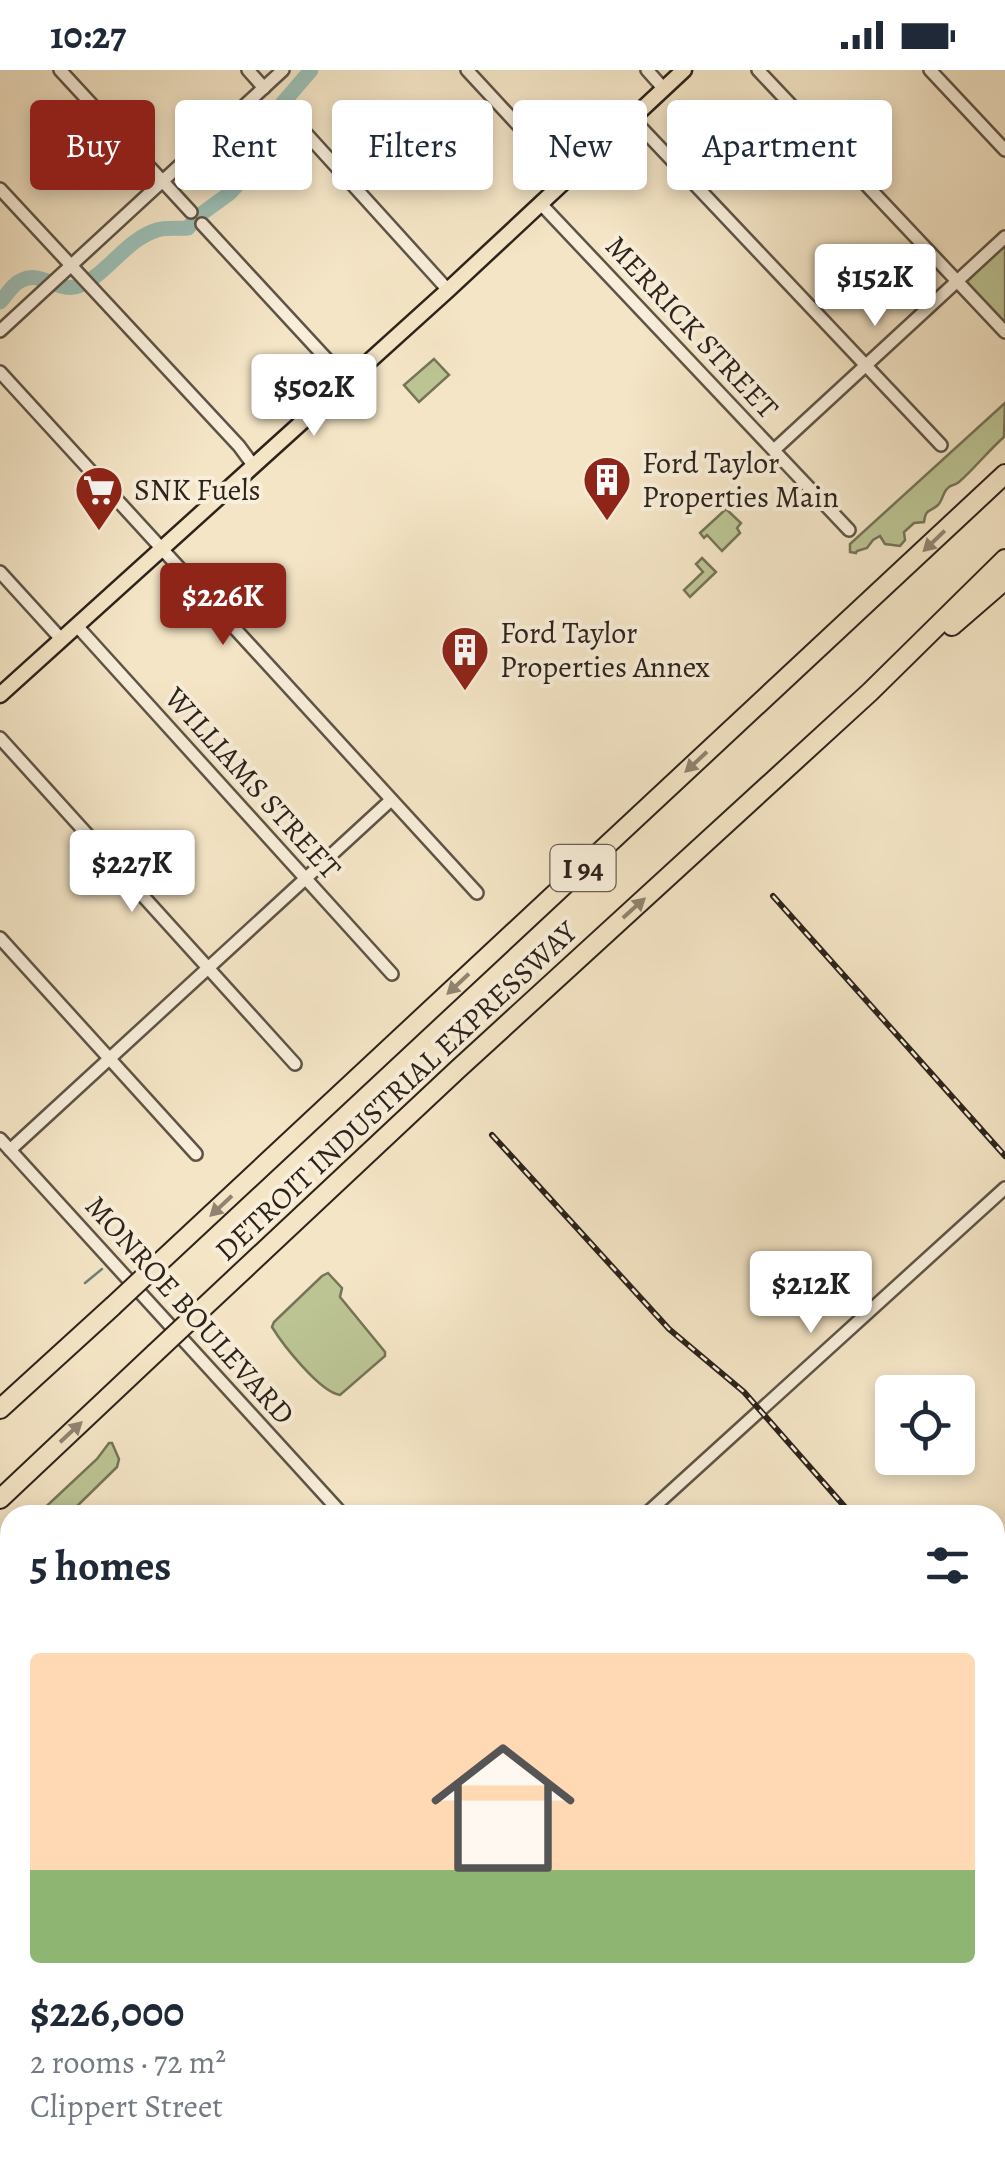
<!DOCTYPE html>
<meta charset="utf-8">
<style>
body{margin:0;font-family:Alegreya,serif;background:#f2f2f3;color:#1f2937;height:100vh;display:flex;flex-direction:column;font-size:38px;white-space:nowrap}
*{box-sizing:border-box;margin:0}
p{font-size:32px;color:#747a83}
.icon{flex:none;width:55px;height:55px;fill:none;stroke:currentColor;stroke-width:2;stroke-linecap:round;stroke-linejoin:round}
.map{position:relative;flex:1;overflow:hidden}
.drawer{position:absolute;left:0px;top:1435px;width:1005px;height:672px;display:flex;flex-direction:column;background:#fff;border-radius:30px 30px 0 0;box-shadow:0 5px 15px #0003}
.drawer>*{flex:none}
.hud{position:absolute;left:30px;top:30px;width:945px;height:90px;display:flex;gap:20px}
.buttons{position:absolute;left:875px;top:1305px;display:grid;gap:20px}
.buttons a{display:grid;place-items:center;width:100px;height:100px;border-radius:10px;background:#fff;box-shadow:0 5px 15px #0003;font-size:50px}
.price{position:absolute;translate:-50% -85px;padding:0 22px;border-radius:10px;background:#fff;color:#222;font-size:32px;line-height:65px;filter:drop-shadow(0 2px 5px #0008)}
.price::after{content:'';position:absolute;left:50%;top:60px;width:30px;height:22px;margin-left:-15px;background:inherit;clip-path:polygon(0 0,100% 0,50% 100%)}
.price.active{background:#8f2418;color:#fff}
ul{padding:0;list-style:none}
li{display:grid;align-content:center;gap:20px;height:530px;padding:0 30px}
li span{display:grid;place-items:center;height:310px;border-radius:10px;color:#555}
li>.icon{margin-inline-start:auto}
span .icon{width:180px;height:180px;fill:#fffc;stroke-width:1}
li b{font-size:42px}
h2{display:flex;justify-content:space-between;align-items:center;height:120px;padding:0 30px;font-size:42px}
.tag{padding:0 35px;border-radius:10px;background:#fff;box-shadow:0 5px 15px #0003;font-size:35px;line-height:90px}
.tag.active{background:#8f2418;color:#fff}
.status{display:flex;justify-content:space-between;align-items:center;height:70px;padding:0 50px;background:#fff;direction:ltr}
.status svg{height:28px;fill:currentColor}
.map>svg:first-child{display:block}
.green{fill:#bcc494;stroke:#747458;stroke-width:2.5}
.water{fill:#9cbfb5;stroke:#6f8177;stroke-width:2.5}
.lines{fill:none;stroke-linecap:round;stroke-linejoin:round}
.stream{stroke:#6f8177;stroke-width:2.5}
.river{stroke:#9cbfb5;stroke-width:15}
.minor-casing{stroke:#5e5446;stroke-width:16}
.major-casing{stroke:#2c231b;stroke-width:19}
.highway-casing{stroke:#2c231b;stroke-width:22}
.minor{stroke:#f8eeda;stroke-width:11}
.major{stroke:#f4e5c6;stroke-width:14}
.highway{stroke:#f4e5c6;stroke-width:18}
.rail-casing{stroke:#2c231b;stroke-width:6}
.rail{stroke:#f8eeda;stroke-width:2.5;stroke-dasharray:8;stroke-linecap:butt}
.highway-bridge-casing{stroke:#2c231b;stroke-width:22;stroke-linecap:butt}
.highway-bridge{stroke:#f4e5c6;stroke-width:18}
.oneway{fill:#908470}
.labels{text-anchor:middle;stroke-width:8;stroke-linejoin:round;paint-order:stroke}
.shield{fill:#f8eeda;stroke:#696054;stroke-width:2.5}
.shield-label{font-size:28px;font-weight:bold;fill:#2c231b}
.street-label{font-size:30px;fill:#2c231b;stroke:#f8eeda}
.poi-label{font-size:30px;fill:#2c231b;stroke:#f8eeda;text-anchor:start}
</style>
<div class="status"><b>10:27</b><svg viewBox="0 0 49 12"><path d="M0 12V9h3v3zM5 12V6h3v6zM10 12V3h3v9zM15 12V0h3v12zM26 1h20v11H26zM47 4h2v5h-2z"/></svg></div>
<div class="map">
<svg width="1005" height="2106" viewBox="0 0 1005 2106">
<rect width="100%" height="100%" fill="#f4e5c6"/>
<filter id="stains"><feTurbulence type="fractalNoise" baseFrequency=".002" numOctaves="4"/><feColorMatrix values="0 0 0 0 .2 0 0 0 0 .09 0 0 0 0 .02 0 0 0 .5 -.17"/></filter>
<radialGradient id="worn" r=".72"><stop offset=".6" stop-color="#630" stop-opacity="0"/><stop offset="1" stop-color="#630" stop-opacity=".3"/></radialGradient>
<g class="green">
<polygon points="1005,175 1005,253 966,212"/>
<polygon points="434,289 449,305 419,332 404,315"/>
<path d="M1005 333 1004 367C988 381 976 397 959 412 951 418 953 412 946 420 943 424 942 431 938 435 929 443 926 438 924 452L914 453 904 462 905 470 900 476 885 474 880 466 873 470 867 478 857 481 856 483 850 482V474Z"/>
<polygon points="726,439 741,453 737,458 740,463 722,481 707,465 704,468 700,463"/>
<polygon points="702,488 716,502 690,527 684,520 703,502 696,494"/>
<path d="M328 1203 342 1218 340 1227 385 1282V1286L340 1325C320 1322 283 1275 272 1257L274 1252 322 1206Z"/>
<polygon points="109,1373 112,1373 119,1389 117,1397 68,1445 37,1445 97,1389"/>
<polygon points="10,1532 10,1863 0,1873 0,1540"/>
<polygon points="1005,1634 1005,1880 995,1869 995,1651"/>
<polygon points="10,1896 10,1979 0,1968 0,1905"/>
<polygon points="998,1896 1005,1900 1005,2029 995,2038 995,1897"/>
<polygon points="0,1988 10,2000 10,2098 94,2098 102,2106 0,2106"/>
<polygon points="117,2098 246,2098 243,2106 124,2106"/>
</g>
<polygon class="water" points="1005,1670 1005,1826 1001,1828 995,1826 995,1687"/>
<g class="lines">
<polyline class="stream" points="85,1213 102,1199"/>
<path class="river" d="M0 232C7 225 12 214 22 210 42 200 60 225 81 215 109 202 127 169 157 160 167 157 178 159 188 158L197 147 230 123 257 94 272 70 275 50 281 35 311 0"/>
<g class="minor-casing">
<g id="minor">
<polyline points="60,0 191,142"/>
<polyline points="248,0 264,18"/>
<polyline points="467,0 566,107"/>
<polyline points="647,0 664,19"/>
<polyline points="758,0 1005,262"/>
<polyline points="930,0 1005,80"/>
<polyline points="632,48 941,375"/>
<polyline points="293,49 448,220"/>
<polyline points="0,119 239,376 253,395"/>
<polyline points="540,133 849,460"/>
<polyline points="202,154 346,310"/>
<polyline points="0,261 283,0"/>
<polyline points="0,302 477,823"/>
<polyline points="774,380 1005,167"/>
<polyline points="0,502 62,570"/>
<polyline points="77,556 392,904"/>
<polyline points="0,668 295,994"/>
<polyline points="0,868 196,1084"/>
<polyline points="0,1069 343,1445"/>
<polyline points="10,1080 391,730"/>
<polyline points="645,1445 1005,1118"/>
<polyline points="937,2098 944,2106"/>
</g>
</g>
<g class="major-casing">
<polyline id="major" points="0,625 448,220 684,0"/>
</g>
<g class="highway-casing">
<g id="highway">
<polyline points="952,556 1005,510"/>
<polyline points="160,1192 1005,404"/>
<polyline points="203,1238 457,1000 870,622 1005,489"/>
<polyline points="0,1339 113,1236"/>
<polyline points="0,1429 155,1283"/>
</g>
</g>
<use href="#minor" class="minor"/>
<use href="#major" class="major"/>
<use href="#highway" class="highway"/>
<g class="rail-casing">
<g id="rail">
<polyline points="773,826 1005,1086"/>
<polyline points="492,1065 669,1259 744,1322 852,1445"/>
<polyline points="995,1596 1005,1579"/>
<polyline points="686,2106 691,2098"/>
</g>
</g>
<use href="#rail" class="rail"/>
<g class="highway-bridge-casing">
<g id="highway-bridge">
<polyline points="113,1236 160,1192"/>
<polyline points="155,1283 203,1238"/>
</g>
</g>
<use href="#highway-bridge" class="highway-bridge"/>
</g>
<defs><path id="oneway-solid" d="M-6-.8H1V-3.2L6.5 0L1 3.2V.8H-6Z" transform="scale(2.5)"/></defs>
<g class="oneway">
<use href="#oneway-solid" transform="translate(934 471) rotate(136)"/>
<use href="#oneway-solid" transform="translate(696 692) rotate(137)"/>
<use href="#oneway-solid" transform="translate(634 838) rotate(-42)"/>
<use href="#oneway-solid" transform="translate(458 914) rotate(137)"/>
<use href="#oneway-solid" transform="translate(221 1136) rotate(137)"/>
<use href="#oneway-solid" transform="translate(71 1362) rotate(-43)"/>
</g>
<defs>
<g id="building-pin" transform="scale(2.5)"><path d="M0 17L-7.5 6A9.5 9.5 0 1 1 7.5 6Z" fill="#8f2418" stroke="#f8eeda"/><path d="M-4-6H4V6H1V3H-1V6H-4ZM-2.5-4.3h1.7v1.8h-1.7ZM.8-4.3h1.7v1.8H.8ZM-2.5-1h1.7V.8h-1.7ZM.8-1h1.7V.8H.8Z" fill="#fff"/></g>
<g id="supermarket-pin" transform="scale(2.5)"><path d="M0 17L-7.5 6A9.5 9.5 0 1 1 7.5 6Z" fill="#8f2418" stroke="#f8eeda"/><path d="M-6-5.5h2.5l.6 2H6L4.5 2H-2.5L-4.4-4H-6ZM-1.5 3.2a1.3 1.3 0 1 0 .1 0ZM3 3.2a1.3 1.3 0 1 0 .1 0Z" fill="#fff"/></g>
</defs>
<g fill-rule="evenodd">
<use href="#building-pin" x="607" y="410"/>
<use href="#supermarket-pin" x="99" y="420"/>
<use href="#building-pin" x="465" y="580"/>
</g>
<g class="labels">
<rect class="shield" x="550.5" y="775" width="65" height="46" rx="8"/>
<g class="shield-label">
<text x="583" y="808">I 94</text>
</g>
<g class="street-label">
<text transform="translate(692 257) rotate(47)" y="10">MERRICK STREET</text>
<text transform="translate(253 713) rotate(48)" y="10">WILLIAMS STREET</text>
<text transform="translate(396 1021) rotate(-43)" y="10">DETROIT INDUSTRIAL EXPRESSWAY</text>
<text transform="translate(190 1240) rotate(48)" y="10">MONROE BOULEVARD</text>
</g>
<g class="poi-label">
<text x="642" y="403">Ford Taylor<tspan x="642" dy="34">Properties Main</tspan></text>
<text x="134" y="430">SNK Fuels</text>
<text x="500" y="573">Ford Taylor<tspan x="500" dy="34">Properties Annex</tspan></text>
</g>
</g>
<rect width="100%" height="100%" filter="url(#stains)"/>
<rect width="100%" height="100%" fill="url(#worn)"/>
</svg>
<div class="buttons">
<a><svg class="icon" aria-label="locate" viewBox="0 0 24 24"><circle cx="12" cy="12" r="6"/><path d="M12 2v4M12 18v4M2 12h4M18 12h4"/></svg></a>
</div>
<b class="price" style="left:875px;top:259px">$152K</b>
<b class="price" style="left:314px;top:369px">$502K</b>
<b class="price active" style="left:223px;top:578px">$226K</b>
<b class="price" style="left:132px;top:845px">$227K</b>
<b class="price" style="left:811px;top:1266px">$212K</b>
<div class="hud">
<a class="tag active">Buy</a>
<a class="tag">Rent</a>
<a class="tag">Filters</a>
<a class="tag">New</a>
<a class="tag">Apartment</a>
</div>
<section class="drawer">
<h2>5 homes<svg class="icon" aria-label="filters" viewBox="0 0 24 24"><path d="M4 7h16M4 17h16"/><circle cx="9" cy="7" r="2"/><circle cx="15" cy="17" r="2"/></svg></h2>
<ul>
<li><span style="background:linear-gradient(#ffd9b3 70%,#8fb573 0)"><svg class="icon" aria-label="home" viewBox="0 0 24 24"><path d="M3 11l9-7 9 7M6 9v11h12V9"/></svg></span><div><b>$226,000</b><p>2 rooms · 72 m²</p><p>Clippert Street</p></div></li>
</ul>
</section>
</div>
